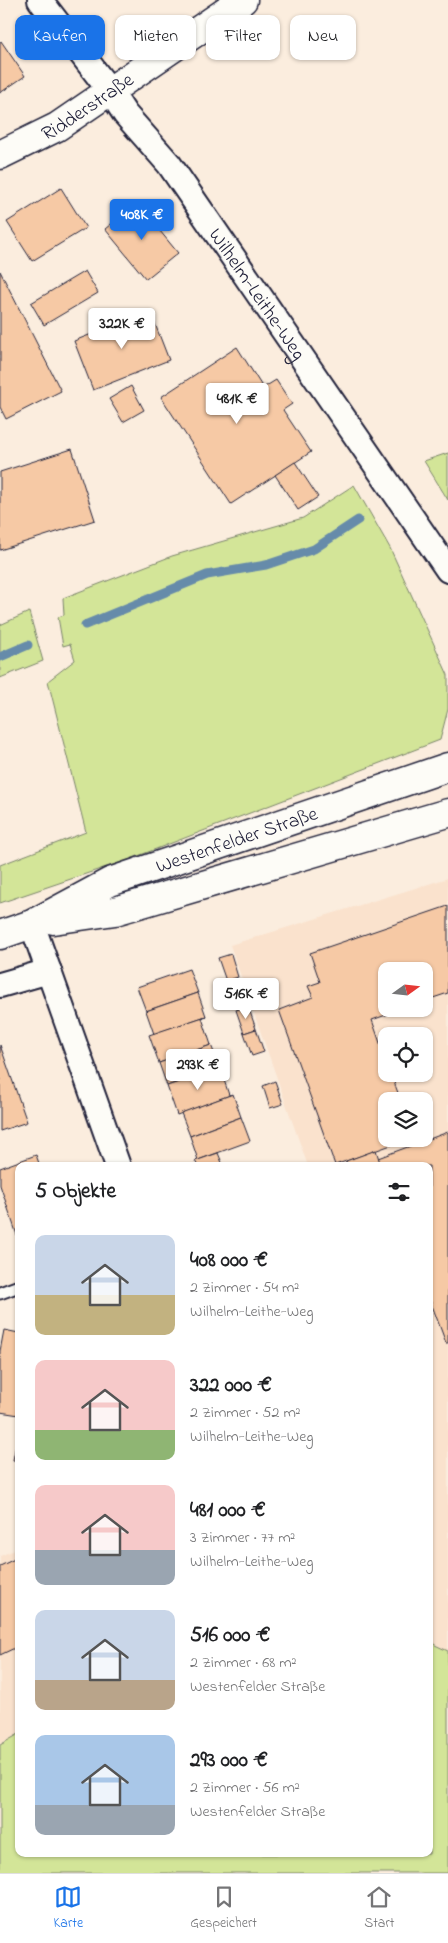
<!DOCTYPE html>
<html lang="de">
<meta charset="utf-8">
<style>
body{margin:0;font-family:"Indie Flower",sans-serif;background:#f6f6f6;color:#202124;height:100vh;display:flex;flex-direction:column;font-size:19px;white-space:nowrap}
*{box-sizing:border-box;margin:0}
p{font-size:16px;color:#757577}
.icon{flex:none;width:28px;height:28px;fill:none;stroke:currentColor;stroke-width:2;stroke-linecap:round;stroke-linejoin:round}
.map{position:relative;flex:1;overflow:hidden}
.panel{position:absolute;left:15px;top:1162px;width:418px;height:695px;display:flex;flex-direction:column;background:#fff;border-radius:10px;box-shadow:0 1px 4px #0004}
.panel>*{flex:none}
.top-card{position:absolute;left:15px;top:15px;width:419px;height:45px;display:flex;gap:10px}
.needle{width:32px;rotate:75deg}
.controls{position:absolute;left:378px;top:962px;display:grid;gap:10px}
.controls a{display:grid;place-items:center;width:55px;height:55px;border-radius:10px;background:#fff;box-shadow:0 1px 4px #0004;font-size:25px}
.price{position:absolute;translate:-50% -42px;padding:0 11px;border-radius:5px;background:#fff;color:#222;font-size:16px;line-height:32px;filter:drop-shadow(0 1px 2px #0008)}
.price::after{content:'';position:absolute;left:50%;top:30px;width:15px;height:11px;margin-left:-8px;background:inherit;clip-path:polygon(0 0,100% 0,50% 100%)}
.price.active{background:#1a73e8;color:#fff}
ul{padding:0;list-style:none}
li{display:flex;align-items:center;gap:15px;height:125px;padding:0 20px}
li span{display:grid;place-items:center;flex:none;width:140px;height:100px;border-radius:10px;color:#555}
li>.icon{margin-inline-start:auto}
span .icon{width:60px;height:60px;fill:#fffc;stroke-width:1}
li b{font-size:21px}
h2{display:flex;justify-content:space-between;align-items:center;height:60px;padding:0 20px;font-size:21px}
.tag{padding:0 18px;border-radius:10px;background:#fff;box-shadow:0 1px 4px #0004;font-size:18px;line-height:45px}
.tag.active{background:#1a73e8;color:#fff}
.tab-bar{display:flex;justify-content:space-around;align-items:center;height:70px;border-top:1px solid #e0e0e0;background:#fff;font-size:14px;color:#757577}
.tab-bar a{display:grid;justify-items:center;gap:2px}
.tab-bar .active{color:#1a73e8}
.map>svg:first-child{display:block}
.built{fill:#fae2cd;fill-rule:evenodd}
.green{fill:#d3e598;stroke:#7a846a}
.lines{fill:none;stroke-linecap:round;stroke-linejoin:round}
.stream{stroke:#668baa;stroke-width:9}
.building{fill:#f6c9a5;stroke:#22223b}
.service-casing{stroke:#22223b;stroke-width:15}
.minor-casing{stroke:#22223b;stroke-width:28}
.tertiary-casing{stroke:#22223b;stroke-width:31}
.service{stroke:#fdfcf7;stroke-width:11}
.minor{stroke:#fdfcf7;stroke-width:24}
.tertiary{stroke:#fdfcf7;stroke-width:28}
.labels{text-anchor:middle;stroke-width:4.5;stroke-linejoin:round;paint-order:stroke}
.street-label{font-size:20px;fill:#22223b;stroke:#fdfcf7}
</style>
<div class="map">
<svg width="448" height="1873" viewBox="0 0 448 1873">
<rect width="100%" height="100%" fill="#fbedde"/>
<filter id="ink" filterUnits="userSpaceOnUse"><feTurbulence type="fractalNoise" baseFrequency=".02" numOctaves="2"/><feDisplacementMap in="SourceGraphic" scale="10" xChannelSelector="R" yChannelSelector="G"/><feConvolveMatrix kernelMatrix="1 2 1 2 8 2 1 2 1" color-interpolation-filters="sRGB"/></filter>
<g filter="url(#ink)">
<g class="built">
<path d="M448 878V1651L435 1645 429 1633V1166H308L230 945ZM386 971H424V1009H386ZM386 1036H424V1074H386ZM386 1101H424V1139H386Z"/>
<polygon points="19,1548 19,1734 0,1745 0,1556"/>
</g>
<g class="green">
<polygon points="448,453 448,500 424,461"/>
<polygon points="354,485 390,548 448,675 448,709 440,740 130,859 0,903 0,865 86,832 48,681 75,660 70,644 63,646 58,617 64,615 63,598 172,556 303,518"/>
<polygon points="29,612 43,661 0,678 0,625"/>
<polygon points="429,1633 435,1645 448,1651 448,1873 0,1873 0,1745 19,1734 19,1854 429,1854"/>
</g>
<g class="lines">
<g class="stream">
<polyline points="85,625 207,575 266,565 314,549 358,520"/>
<polyline points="0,657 28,645"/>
</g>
</g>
<g class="building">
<polygon points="1,41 25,76 0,93 0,42"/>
<polygon points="61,188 86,228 32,261 7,222"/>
<polygon points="137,203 178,253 146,279 105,229"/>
<polygon points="0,271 61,391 6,419 0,407"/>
<polygon points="85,271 98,293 44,325 31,303"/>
<polygon points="150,311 169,360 93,390 74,341"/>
<polygon points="237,347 263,388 276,380 292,404 283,410 311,452 231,504 161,397"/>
<polygon points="131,386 144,410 123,422 109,399"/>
<polygon points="72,449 95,520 0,550 0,472"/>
<polygon points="295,462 318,497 298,510 275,475"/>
<polygon points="448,906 448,993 424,1001 424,971 386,971 386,1009 403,1009 372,1020 386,1060 386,1074 391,1074 401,1101 386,1101 386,1139 408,1139 335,1165 279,1010 313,997 308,986 320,982 310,953"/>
<polygon points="231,954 238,977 226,981 218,958"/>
<polygon points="189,969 198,993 146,1011 137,987"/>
<polygon points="198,993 206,1016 154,1034 146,1011"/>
<polygon points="248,1006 256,1029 244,1033 236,1010"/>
<polygon points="206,1016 202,1018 211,1045 159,1063 149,1035"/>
<polygon points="256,1029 264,1052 252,1056 244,1033"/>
<polygon points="0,1045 27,1122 0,1131"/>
<polygon points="211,1045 220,1068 167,1086 159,1063"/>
<polygon points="220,1068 229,1095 233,1094 177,1115 167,1086"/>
<polygon points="275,1081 283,1104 270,1108 263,1086"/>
<polygon points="233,1094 241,1117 190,1136 181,1113"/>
<polygon points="241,1117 250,1141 198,1160 190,1136"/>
<polygon points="448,1132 448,1343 446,1343 430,1300 429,1301 429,1166 381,1166 378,1158"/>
<polygon points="376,1150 381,1166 348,1166 346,1161"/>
<polygon points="218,1153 223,1165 198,1166 195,1161"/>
<polygon points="36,1155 40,1166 19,1166 19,1241 0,1185 0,1168"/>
<polygon points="4,1330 19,1333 19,1415 0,1412 0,1351"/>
<polygon points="19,1430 19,1461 13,1460"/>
<polygon points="19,1557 19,1646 0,1655 0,1566"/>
</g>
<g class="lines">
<g class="service-casing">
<polyline id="service" points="0,1293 19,1286"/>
</g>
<g class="minor-casing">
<g id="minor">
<path id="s1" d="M40 0 110 91 125 114 169 164 448 570"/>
<polyline points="32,924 118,1166"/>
<polyline points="0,985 49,971"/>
</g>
</g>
<g class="tertiary-casing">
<g id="tertiary">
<path id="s2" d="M0 155 57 127 243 0"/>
<polyline points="53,920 115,911 448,813"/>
<path id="s3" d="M0 935 32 924 110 882 448 767"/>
</g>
</g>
<use href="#service" class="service"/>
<use href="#minor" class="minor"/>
<use href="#tertiary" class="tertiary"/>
</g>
</g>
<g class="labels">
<g class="street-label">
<text dy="7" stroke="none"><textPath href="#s2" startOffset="100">Ridderstraße</textPath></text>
<text dy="7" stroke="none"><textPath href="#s1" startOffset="366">Wilhelm-Leithe-Weg</textPath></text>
<text dy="7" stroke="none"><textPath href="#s3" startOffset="256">Westenfelder Straße</textPath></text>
</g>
</g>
</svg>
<div class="controls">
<a><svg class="needle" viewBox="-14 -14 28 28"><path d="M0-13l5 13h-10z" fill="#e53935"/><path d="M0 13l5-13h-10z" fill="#757577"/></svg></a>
<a><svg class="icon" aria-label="locate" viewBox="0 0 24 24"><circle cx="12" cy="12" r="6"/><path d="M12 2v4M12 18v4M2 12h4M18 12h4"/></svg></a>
<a><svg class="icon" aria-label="layers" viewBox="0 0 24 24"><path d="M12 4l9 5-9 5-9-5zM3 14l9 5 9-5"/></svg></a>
</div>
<b class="price active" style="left:142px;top:241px">408K €</b>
<b class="price" style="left:122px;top:350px">322K €</b>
<b class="price" style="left:237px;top:425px">481K €</b>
<b class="price" style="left:246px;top:1020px">516K €</b>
<b class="price" style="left:198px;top:1091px">293K €</b>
<div class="top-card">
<a class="tag active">Kaufen</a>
<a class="tag">Mieten</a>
<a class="tag">Filter</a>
<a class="tag">Neu</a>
</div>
<section class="panel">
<h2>5 Objekte<svg class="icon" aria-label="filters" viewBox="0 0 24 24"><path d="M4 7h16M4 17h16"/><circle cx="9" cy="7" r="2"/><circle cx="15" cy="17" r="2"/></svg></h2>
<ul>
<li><span style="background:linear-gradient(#c9d6e8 60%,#c2b280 0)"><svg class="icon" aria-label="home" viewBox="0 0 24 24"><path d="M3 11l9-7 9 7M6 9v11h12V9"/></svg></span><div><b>408 000 €</b><p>2 Zimmer · 54 m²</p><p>Wilhelm-Leithe-Weg</p></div></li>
<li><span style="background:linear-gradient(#f6c9c9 70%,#8fb573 0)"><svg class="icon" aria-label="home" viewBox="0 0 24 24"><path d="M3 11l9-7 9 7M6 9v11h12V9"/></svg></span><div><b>322 000 €</b><p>2 Zimmer · 52 m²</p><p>Wilhelm-Leithe-Weg</p></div></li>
<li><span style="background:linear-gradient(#f6c9c9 65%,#9aa5b1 0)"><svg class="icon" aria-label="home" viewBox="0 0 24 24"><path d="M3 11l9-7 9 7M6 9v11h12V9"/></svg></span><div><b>481 000 €</b><p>3 Zimmer · 77 m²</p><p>Wilhelm-Leithe-Weg</p></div></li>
<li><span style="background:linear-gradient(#c9d6e8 70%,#b9a48a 0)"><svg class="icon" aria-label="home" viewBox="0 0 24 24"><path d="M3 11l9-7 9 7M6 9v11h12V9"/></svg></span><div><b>516 000 €</b><p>2 Zimmer · 68 m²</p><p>Westenfelder Straße</p></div></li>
<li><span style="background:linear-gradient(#a9c7e8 70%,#9aa5b1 0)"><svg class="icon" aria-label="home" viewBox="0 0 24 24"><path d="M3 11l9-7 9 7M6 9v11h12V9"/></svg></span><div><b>293 000 €</b><p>2 Zimmer · 56 m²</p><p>Westenfelder Straße</p></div></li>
</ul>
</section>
</div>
<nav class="tab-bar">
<a class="active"><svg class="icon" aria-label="map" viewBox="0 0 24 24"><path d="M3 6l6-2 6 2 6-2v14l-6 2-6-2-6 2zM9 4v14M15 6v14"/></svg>Karte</a>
<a><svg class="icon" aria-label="saved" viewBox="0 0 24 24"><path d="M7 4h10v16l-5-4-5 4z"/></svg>Gespeichert</a>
<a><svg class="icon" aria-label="home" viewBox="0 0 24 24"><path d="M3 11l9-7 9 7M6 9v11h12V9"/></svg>Start</a>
</nav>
